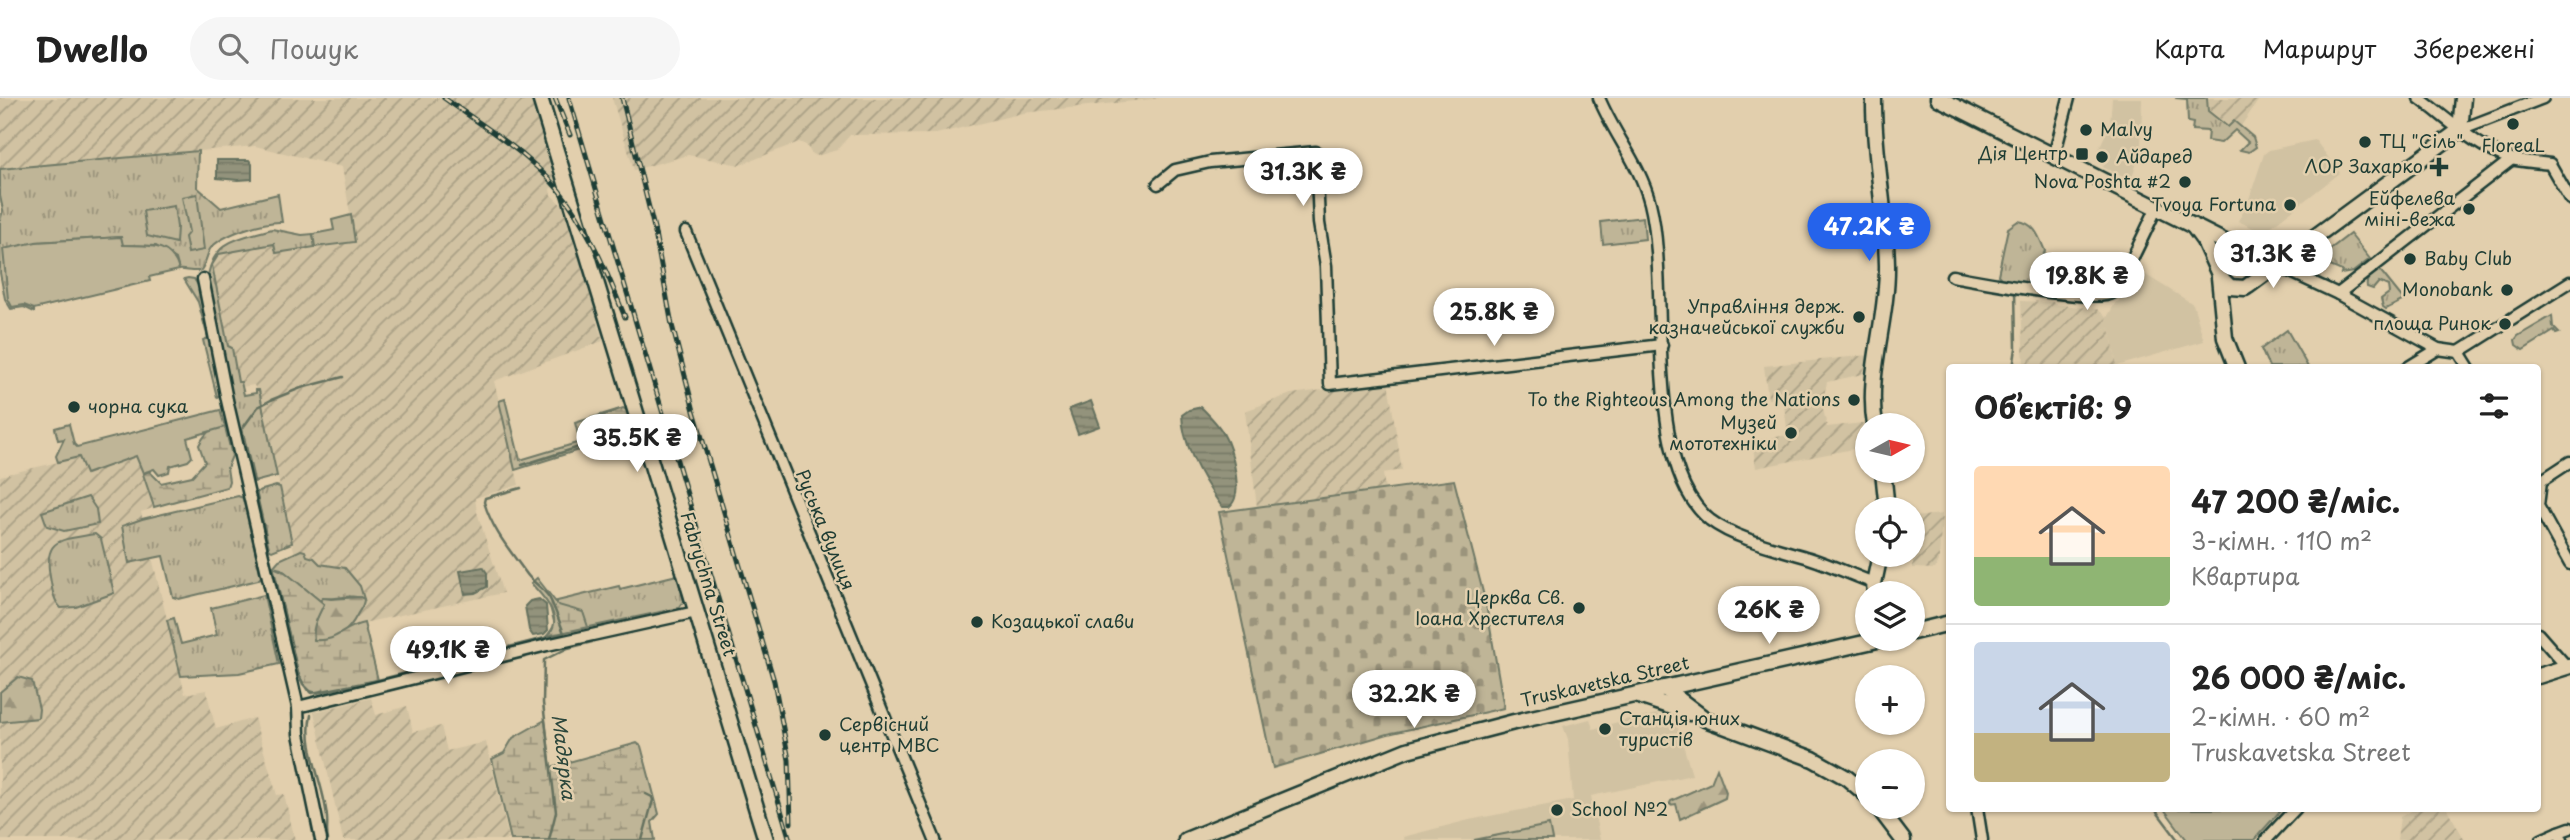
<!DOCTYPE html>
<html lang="uk">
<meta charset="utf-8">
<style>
body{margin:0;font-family:"Playpen Sans",sans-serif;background:#f6f6f6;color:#222;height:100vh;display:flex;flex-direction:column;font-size:26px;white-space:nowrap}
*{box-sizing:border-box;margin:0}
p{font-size:23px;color:#767676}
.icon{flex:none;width:38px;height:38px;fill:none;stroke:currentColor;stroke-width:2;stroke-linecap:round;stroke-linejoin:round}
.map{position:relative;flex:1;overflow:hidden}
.panel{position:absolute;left:1946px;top:266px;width:595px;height:448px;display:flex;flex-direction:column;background:#fff;border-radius:7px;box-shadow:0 2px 5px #0004}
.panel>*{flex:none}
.needle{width:46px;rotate:82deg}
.controls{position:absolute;left:1855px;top:315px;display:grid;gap:14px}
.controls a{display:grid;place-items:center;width:70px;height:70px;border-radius:50%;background:#fff;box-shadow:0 2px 5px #0004;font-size:35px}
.price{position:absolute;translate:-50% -60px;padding:0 16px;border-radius:24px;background:#fff;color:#222;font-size:23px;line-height:46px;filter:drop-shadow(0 2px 4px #0008)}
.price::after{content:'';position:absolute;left:50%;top:42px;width:21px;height:16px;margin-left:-10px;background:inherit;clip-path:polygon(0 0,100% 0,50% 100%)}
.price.active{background:#2563eb;color:#fff}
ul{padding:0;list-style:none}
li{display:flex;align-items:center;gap:21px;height:175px;padding:0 28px}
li+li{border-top:2px solid #e0e0e0}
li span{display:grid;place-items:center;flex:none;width:196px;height:140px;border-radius:7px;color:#555}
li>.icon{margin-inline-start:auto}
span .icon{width:84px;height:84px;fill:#fffc;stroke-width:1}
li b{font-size:30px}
h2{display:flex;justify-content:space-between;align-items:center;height:84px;padding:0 28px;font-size:30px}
header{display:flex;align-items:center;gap:42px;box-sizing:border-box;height:98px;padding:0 35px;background:#fff;border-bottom:2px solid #e0e0e0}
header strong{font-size:33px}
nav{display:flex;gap:38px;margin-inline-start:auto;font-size:24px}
.search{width:490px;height:63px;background:#f6f6f6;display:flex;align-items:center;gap:18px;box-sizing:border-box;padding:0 24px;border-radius:38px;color:#767676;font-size:26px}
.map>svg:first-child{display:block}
.built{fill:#d1c2a2}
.industrial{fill:url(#industrial-furrows)}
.grass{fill:url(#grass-tufts);stroke:#6f7966;stroke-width:2}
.forest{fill:url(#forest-firs);stroke:#6f7966;stroke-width:2}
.wetland{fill:url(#wetland-marsh);stroke:#6f7966;stroke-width:2}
.cemetery{fill:url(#cemetery-stones);stroke:#6f7966;stroke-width:2}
.green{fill:#bfb597;stroke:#6f7966;stroke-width:2}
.water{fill:url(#water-rules);stroke:#65715f;stroke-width:2}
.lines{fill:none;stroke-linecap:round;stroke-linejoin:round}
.stream{stroke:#65715f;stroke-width:2.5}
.street-casing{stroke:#1f3d34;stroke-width:15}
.secondary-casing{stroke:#1f3d34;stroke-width:19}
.street{stroke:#e2cfad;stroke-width:10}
.secondary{stroke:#e2cfad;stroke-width:14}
.rail-casing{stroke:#1f3d34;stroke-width:5}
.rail{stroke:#e2cfad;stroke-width:2.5;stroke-dasharray:8;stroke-linecap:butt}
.poi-dot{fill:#1f3d34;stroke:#e2cfad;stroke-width:2.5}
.labels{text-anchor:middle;stroke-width:5;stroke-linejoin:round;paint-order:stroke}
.poi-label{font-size:18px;fill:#1f3d34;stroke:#e2cfad;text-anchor:end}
.street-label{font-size:18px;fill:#1f3d34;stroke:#e2cfad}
.water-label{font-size:19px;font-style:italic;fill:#2b463b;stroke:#e2cfad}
</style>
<header>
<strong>Dwello</strong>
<div class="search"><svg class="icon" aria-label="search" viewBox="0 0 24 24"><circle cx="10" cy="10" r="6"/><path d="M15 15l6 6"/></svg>Пошук</div>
<nav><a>Карта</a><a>Маршрут</a><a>Збережені</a></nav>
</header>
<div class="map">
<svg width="2570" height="742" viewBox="0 0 2570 742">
<defs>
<pattern id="industrial-furrows" width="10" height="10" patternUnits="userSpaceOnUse" patternTransform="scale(1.75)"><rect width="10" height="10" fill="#d1c2a2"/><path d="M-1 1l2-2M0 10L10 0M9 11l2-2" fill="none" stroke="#a99f85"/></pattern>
<pattern id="grass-tufts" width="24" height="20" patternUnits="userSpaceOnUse" patternTransform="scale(1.75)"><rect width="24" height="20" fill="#bfb597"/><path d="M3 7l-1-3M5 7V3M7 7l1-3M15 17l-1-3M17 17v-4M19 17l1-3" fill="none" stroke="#9b947c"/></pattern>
<pattern id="forest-firs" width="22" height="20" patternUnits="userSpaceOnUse" patternTransform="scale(1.75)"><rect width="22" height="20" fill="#bfb597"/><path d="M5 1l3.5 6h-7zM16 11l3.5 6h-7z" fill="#9b947c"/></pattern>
<pattern id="wetland-marsh" width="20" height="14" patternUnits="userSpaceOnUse" patternTransform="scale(1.75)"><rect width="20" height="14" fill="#bfb597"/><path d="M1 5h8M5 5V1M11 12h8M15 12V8" fill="none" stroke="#9b947c"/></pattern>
<pattern id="cemetery-stones" width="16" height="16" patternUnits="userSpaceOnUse" patternTransform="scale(1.75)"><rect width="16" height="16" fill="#bfb597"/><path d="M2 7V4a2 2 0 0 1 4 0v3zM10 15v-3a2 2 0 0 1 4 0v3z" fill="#9b947c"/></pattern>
<pattern id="water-rules" width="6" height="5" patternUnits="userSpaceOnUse" patternTransform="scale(1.75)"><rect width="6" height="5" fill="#93937b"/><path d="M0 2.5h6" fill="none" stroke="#777966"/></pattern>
</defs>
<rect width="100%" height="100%" fill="#e2cfad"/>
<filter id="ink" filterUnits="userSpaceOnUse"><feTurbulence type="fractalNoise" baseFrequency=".0143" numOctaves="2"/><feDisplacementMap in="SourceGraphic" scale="14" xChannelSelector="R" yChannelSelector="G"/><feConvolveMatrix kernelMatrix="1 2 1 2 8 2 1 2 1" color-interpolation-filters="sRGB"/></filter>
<g filter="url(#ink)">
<g class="built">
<polygon points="2112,0 2142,0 2141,52 2131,83 2103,69 2109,58 2098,53 2110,26"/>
<polygon points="2315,42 2340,75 2268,131 2257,132 2238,123 2247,107 2264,56 2269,52"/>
<polygon points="2141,174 2193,206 2204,243 2117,268 2110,230 2102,231 2103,226 2116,204 2118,204 2128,189 2131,190"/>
<polygon points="1656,616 1676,623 1692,677 1591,698 1600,742 1404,742 1403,739 1469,722 1573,702 1568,641 1563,628 1590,621 1593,631 1632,620 1633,622"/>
</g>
<g class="industrial">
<polygon points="0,0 531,0 557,84 550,91 551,97 565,110 599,221 596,222 603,243 494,283 519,387 475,400 477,414 503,495 312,536 259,292 256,292 254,287 242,289 241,284 238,285 233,250 228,249 212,167 219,156 275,146 276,155 355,144 342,69 255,48 0,71"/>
<polygon points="612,0 1161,0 1023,15 936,36 850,37 837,52 817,58 812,56 806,47 799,44 740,67 688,57 634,72"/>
<polygon points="2208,0 2260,0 2241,28 2234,22 2229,28 2209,12"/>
<polygon points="2021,203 2053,204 2054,206 2097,211 2107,219 2102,231 2110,230 2117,268 2024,269"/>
<polygon points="1869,257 1868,267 1865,268 1863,276 1827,284 1822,306 1827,329 1863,325 1865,342 1863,349 1756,370 1752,343 1788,337 1783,300 1768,301 1764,268"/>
<polygon points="1388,284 1402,372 1383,375 1385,392 1257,409 1245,313 1291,296"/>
<polygon points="137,358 153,410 141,414 185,596 206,592 216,631 254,620 277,697 284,696 295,742 0,742 0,378 79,359 87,376"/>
<polygon points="1942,416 1939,463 1935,471 1913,470 1913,419"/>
<polygon points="371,600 376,617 407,608 413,634 441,628 447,653 486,644 509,742 343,742 314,614"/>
<polygon points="2416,710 2447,711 2465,742 2397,742 2400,719"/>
</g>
<g class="grass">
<polygon points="2175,0 2207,0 2208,13 2228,29 2234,23 2253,39 2256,49 2249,54 2240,52 2248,44 2235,32 2221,45 2207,43 2208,33 2192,32 2193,25 2188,24 2187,1"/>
<path d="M198 53 197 89 221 110 278 96 282 124C264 123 222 136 210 151 207 157 205 167 201 172 197 175 184 171 179 172L176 161 156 148 122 147 121 139 36 144 24 207 34 211V214L24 209 11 211 5 201 0 175V123L3 112 0 98V71Z"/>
<polygon points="1643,119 1645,141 1603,146 1601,124"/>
<path d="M2018 123C2035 125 2039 139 2045 153L2040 164 2050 168 2045 180 2040 178 2037 186 2001 180 1998 177 2008 130Z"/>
<path d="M272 131 302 137 313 136 315 149 276 155 274 146 219 156 212 167 228 248 232 250 238 284H241L244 297 256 295V292H259L277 378 254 384 251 383 232 301 208 177C215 141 241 140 272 131Z"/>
<polygon points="2350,136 2370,161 2353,174 2341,176 2342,173 2316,162"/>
<path d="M2379 171 2404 202 2386 211 2383 209 2381 201 2389 195 2388 188 2379 184 2373 191 2367 189C2365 180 2373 176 2379 171Z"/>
<polygon points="188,180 194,181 201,192 221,296 217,299 203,242 208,240 198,204 184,181"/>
<polygon points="2552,218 2553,229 2559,235 2556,236 2554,233 2523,252 2516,247 2515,242 2518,238"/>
<polygon points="2287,232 2308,269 2269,269 2261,251"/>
<polygon points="505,301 520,362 580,344 575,325 620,311 629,311 636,334 515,372 499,303"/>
<polygon points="276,388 280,389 292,445 272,453 267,450 254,398 259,393"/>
<polygon points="238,398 243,400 261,479 258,482 179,501 173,499 163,458 129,465 122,428 142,421"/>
<polygon points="88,399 96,411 98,426 64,433 47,428 42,414"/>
<path d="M95 436 101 441 114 495 76 509 61 510C53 502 52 490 50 479 43 439 62 442 95 436Z"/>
<path d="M301 452 305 453 307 458 314 460 320 466 345 470 360 488 364 501C352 495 336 502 323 500L320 503 281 471 273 469 279 462Z"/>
<polygon points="677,477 684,503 679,510 547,538 555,527 549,505 619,488 620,491"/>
<polygon points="264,497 279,566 239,575 181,578 167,522 174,520 181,546 217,537 211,510"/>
</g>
<g class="forest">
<path d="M360 499 364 501C364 508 360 511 357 517 348 535 334 545 314 542 312 530 318 516 324 506L320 503 323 500 331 501Z"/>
<polygon points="18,579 32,583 39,611 38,620 0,624 0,594"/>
<polygon points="1717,670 1726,694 1725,700 1680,721 1676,706 1669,707 1671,703 1711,685"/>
</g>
<g class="wetland">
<polygon points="623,310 628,313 632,326 631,332 598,343 586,343 583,333 586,324"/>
<path d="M224 325 232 358 227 370 229 383 227 389 154 409 143 376 149 373 161 385 192 378 205 364 199 347C204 337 213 328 224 325Z"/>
<path d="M273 469 285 474 324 506C319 517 311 529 314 542 339 544 342 529 364 525L378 582 318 595 307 592 298 575Z"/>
<path d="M537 480 558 507 583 514 588 529 547 538C566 520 543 499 531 485Z"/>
<polygon points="545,622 551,669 637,645 641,648 659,716 652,724 655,742 511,742 492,661 504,655 513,640"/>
</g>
<polygon class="cemetery" points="1454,382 1486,506 1504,610 1388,636 1273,670 1219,414"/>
<g class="green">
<polygon points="197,96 204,152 188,155 185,139 189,134 182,99"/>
<polygon points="174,108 177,129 176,145 147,138 143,113"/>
<polygon points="351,117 355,144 315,149 313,136 334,132 332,122"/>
<path d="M121 139 123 147C147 148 171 143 179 172L149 179 150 183 34 211 24 207 12 209 8 201 3 151 36 144Z"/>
<polygon points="220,312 225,329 187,340 192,359 188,363 170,368 169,374 159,377 154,371 143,375 136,358 86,376 79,359 58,364 56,358 64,341 58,342 55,330 69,326 74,346 77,349"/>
<polygon points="2164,711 2282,711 2254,742 2187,742"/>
<polygon points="1549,727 1552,742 1474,742"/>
</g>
<g class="water">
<polygon points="217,62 249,62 252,66 252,81 238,82 217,80"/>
<polygon points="1091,303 1100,328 1078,336 1069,311"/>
<path d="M1201 309C1209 317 1218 326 1223 335 1232 351 1245 397 1229 409H1222C1204 384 1183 348 1182 317L1189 312Z"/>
<polygon points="483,469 487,475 487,489 475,495 465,496 460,473"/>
<polygon points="539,501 546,507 548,532 544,536 533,538 529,532 525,508 530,503"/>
</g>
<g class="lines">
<g class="stream">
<polyline points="2013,270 2016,250 2015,191"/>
<polyline points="522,367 576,350 586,343"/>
<polyline points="254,383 242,331 258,309 271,302 301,290 343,279"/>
<polyline points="256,394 269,451"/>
<path d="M273 469 298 575 303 586 312 595 378 582 564 535C559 523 555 510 549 499 542 489 532 484 526 475 509 451 493 433 484 404L485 400 521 390"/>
<path d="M311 617C303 649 325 688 327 720 328 728 326 734 328 742"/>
<polyline points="2154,710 2178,742"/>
<polyline points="549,742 556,714 543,605 544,562 568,550 592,544"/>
<polyline points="642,742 653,702 652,699 646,696"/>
</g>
<g class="street-casing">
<g id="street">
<path d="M1599 0C1614 37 1640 66 1650 105 1671 187 1641 367 1710 422 1735 441 1779 451 1809 460 1831 467 1852 477 1874 485"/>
<path d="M2419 0C2448 21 2477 50 2511 61 2523 64 2538 64 2550 66L2570 101"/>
<polyline points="2460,32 2543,0"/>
<polyline points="2054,58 2069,0"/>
<polyline points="1158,86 1175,72 1210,64 1316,54 1319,125 1326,168 1330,286 1662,247"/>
<polyline points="686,134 935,742"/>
<polyline points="2278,168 2338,196 2438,251 2459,254"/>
<path d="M1952 178C1976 182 2098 206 2112 195 2122 186 2149 125 2157 109"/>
<polyline points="203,181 227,302 298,609"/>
<polyline points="2338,196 2512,61"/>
<polyline points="2459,254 2570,184"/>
<polyline points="2459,254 2469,270"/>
<polyline points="2407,270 2438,251"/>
<polyline points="2541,383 2538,408 2570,466"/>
<polyline points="2541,383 2570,364"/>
<polyline points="2538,536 2567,569"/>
<polyline points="1977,710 1982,742"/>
<polyline points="321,742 299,636 298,609 547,547 696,514"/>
<polyline points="2266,742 2296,710"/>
<polyline points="2541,742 2559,734"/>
<polyline points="2562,742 2559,734 2570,730"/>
</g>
</g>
<g class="secondary-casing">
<g id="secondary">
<polyline points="540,0 766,742"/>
<path d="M1874 0C1873 56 1886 111 1887 167 1888 221 1866 275 1875 327"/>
<polyline points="1938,0 2243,153"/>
<polyline points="2193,128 2204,143 2218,174"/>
<polyline points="2219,179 2225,240 2237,270"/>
<polyline points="2248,188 2460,32 2463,0"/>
<polyline points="2245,190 2230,189 2219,178 2220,164 2229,154 2243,153 2278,168"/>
<polyline points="1883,373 1887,411"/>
<polyline points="1875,495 1874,485 1880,457"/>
<polyline points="1913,534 1950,525"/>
<polyline points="2538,578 2570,568"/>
<polyline points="1664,590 1705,621 1813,661 1847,680 1867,697"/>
<polyline points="1636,597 1690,615"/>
<polyline points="1878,709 1903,742"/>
<polyline points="1186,742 1407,652 1514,624 1882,541"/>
</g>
</g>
<use href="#street" class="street"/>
<use href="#secondary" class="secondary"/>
<g class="rail-casing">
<g id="rail">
<path d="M444 0C487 31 537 60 568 104 593 139 609 180 625 219"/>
<polyline points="555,0 570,37"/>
<polyline points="569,0 790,742"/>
<polyline points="622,0 654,130 672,227 694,313 774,583 789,662 791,725"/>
</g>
</g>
<use href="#rail" class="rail"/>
</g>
</g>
<g class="poi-dot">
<circle cx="2513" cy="26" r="7"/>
<circle cx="2086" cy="32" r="7"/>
<circle cx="2365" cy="44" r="7"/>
<rect x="2075" y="49" width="14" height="14" rx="3.5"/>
<circle cx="2102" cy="59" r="7"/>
<path d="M2435.5 58.5h7v7h7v7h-7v7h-7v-7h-7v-7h7z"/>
<circle cx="2185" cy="84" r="7"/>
<circle cx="2290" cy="107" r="7"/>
<circle cx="2469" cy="111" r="7"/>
<circle cx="2410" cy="161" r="7"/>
<circle cx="2507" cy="192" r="7"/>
<circle cx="1859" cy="219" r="7"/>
<circle cx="2505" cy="226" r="7"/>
<circle cx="1854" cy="302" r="7"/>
<circle cx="74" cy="309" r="7"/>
<circle cx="1791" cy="335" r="7"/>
<circle cx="1579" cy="510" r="7"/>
<circle cx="977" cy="524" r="7"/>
<circle cx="1605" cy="631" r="7"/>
<circle cx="825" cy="637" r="7"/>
<circle cx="1557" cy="712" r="7"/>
</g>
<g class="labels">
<g class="poi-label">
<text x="2100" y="38" text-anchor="start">Malvy</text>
<text x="2379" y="50" text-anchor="start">ТЦ "Сіль"</text>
<text x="2513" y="54" text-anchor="middle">FloreaL</text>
<text x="2068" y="62">Дія Центр</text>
<text x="2116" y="65" text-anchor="start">Айдаред</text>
<text x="2423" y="75">ЛОР Захарко</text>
<text x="2171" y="90">Nova Poshta #2</text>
<text x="2455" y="107">Ейфелева<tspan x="2455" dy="21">міні-вежа</tspan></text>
<text x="2276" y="113">Tvoya Fortuna</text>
<text x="2424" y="167" text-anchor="start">Baby Club</text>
<text x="2493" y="198">Monobank</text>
<text x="1845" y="215">Управління держ.<tspan x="1845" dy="21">казначейської служби</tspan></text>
<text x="2491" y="232">площа Ринок</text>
<text x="1840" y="308">To the Righteous Among the Nations</text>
<text x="88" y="315" text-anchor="start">чорна сука</text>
<text x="1777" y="331">Музей<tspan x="1777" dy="21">мототехніки</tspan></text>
<text x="1565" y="506">Церква Св.<tspan x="1565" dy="21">Іоана Хрестителя</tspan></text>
<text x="991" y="530" text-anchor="start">Козацької слави</text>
<text x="1619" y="627" text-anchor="start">Станція юних<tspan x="1619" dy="21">туристів</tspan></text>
<text x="839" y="633" text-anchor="start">Сервісний<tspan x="839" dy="21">центр МВС</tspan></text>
<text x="1571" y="718" text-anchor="start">School №2</text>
</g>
<g class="street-label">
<text transform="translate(825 432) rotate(68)" y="6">Руська вулиця</text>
<text transform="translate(708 486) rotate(73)" y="6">Fabrychna Street</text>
<text transform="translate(1605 584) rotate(-13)" y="6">Truskavetska Street</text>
</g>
<g class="water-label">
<text transform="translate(564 659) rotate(83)" y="7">Мадярка</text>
</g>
</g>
</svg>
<div class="controls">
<a><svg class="needle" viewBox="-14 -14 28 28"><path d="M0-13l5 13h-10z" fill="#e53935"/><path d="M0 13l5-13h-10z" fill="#767676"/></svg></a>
<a><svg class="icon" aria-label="locate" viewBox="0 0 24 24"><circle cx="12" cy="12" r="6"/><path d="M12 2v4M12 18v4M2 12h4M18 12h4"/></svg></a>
<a><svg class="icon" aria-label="layers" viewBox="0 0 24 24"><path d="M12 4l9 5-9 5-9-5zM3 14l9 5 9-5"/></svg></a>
<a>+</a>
<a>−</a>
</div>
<b class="price" style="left:1303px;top:110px">31.3K ₴</b>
<b class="price active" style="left:1869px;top:165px">47.2K ₴</b>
<b class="price" style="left:2273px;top:192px">31.3K ₴</b>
<b class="price" style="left:2087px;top:214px">19.8K ₴</b>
<b class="price" style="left:1494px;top:250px">25.8K ₴</b>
<b class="price" style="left:637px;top:376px">35.5K ₴</b>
<b class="price" style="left:1769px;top:548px">26K ₴</b>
<b class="price" style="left:448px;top:588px">49.1K ₴</b>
<b class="price" style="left:1414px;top:632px">32.2K ₴</b>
<section class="panel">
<h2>Об’єктів: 9<svg class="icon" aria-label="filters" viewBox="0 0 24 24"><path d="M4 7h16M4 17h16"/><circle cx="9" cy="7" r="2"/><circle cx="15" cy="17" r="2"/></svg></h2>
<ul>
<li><span style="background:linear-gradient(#ffd9b3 65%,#8fb573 0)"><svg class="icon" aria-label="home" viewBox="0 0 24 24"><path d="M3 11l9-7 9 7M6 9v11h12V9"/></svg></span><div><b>47 200 ₴/міс.</b><p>3-кімн. · 110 m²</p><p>Квартира</p></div></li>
<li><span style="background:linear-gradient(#c9d6e8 65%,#c2b280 0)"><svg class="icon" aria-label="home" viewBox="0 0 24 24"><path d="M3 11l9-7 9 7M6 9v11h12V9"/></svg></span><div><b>26 000 ₴/міс.</b><p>2-кімн. · 60 m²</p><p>Truskavetska Street</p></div></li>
</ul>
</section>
</div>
